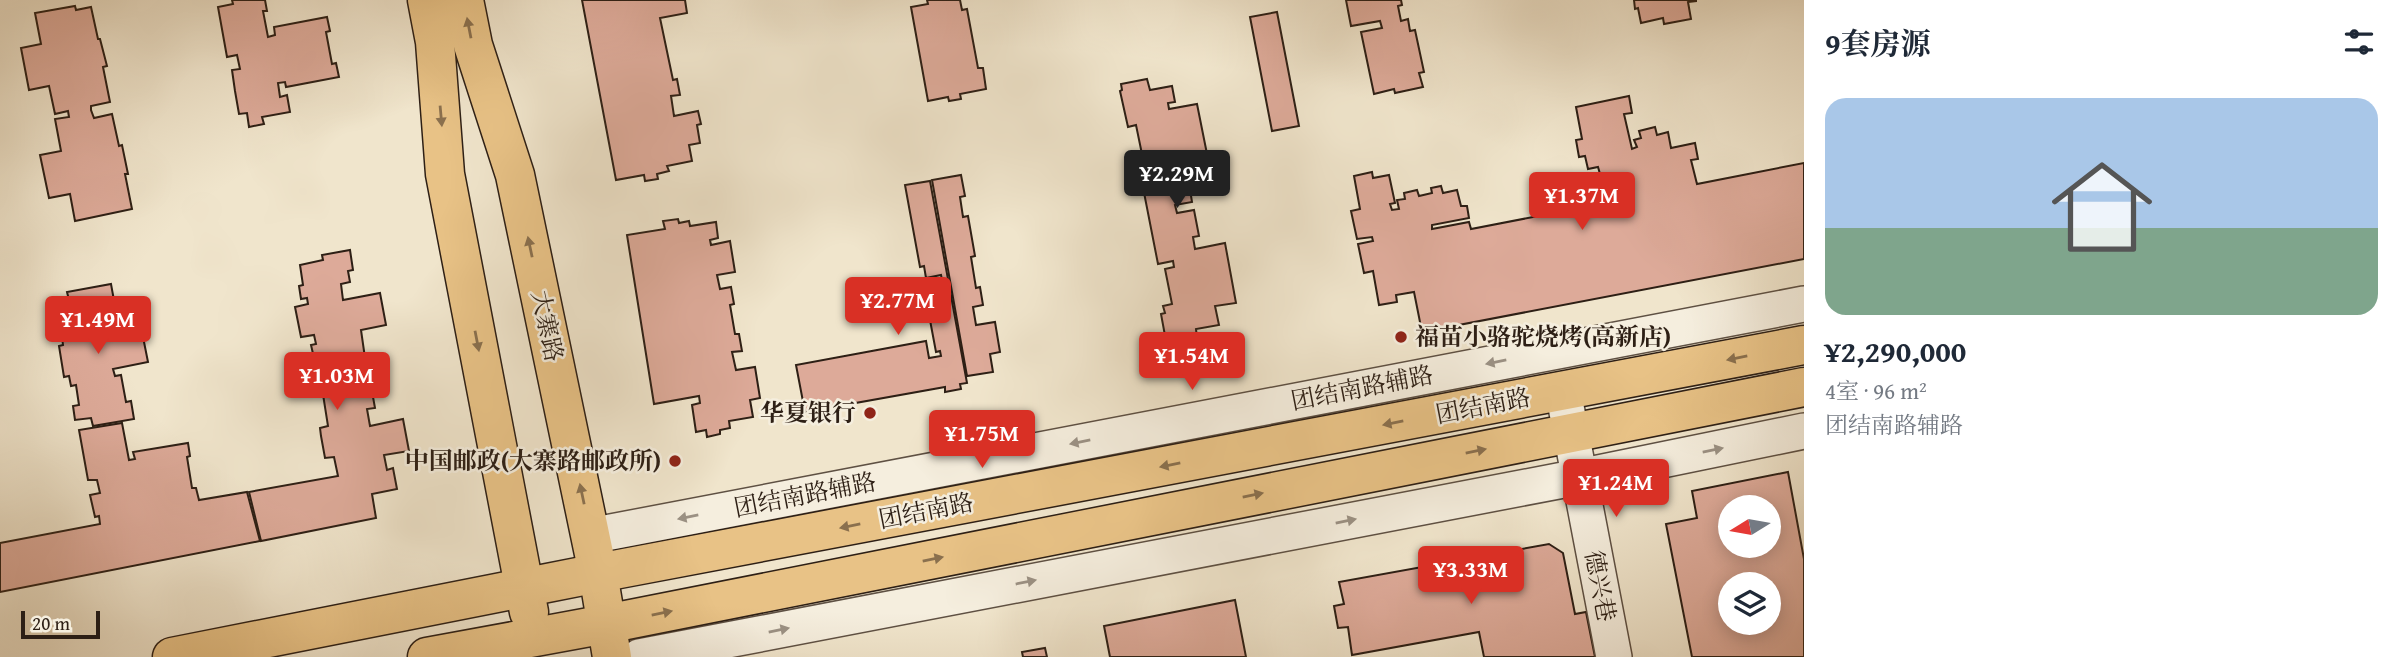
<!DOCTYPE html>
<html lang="zh">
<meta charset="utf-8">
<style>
body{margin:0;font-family:"Gentium Book Plus","Noto Serif SC",serif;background:#f2f2f3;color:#1f2937;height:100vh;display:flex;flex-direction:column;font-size:26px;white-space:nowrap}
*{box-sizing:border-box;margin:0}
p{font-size:23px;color:#747a83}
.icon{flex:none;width:38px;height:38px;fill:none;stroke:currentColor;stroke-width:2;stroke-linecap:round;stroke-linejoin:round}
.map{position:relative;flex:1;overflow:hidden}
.side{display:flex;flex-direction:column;background:#fff;width:595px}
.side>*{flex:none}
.needle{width:46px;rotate:259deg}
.tools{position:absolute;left:1718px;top:495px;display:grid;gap:14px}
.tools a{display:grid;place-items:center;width:63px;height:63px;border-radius:50%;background:#fff;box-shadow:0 4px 18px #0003;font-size:35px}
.scale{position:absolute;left:21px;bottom:18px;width:79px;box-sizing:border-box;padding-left:7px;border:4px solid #2d1f15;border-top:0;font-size:19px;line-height:24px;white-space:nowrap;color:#2d1f15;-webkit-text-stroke:5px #f5eede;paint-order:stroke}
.price{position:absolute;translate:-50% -60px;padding:0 16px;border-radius:7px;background:#d93025;color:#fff;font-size:23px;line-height:46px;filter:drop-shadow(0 2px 4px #0008)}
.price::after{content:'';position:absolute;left:50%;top:42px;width:21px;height:16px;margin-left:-10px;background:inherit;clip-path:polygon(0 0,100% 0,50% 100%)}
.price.on{background:#222;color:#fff}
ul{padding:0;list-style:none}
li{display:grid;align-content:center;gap:14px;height:371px;padding:0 21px}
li+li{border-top:2px solid #e0e1e3}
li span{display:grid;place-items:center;height:217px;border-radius:21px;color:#555}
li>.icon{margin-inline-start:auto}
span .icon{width:126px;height:126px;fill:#fffc;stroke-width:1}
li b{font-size:30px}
h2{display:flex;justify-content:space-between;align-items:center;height:84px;padding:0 21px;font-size:30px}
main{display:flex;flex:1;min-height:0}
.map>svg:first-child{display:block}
.building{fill:#da9;stroke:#2d1f15;stroke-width:2;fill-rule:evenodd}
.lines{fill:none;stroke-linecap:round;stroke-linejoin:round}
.minor-casing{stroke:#5e5043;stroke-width:38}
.major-casing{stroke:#2d1f15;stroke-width:41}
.minor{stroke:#f5eede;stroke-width:35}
.major{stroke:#e8c286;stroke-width:38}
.oneway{fill:#8a704e}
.oneway2{fill:#9b9184}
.poi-dot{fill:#8f2418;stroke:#f5eede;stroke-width:2.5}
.labels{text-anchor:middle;stroke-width:5;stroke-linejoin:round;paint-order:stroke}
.street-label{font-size:24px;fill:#2d1f15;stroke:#f5eede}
.poi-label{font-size:24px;font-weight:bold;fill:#2d1f15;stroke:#f5eede;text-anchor:end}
</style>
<main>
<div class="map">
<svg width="1804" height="657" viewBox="0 0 1804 657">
<rect width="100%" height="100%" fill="#f0e5cc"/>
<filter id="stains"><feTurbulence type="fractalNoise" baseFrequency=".00286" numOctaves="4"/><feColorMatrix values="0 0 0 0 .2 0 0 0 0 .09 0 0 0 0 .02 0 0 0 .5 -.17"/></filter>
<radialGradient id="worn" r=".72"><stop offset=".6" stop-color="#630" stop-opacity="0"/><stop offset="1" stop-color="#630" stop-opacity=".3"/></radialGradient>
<g class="building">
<polygon points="232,0 265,0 267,11 263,11 268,37 275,35 274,27 327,17 330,31 326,32 332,64 336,63 339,77 286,87 285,82 278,83 280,97 287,95 290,112 262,117 264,124 249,127 247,113 239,114 235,91 232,70 240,69 237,55 227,57 218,7 233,4"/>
<polygon points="582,0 685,0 687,13 660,18 673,80 677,79 680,95 671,96 674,116 698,111 701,124 697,125 700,143 689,145 692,161 667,166 669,171 657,174 658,179 645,181 644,175 616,180"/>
<polygon points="927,0 960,0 962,10 967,9 978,68 983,68 986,89 960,94 961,99 949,101 948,97 928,101 911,7 928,4"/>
<polygon points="1346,0 1401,0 1402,5 1398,6 1401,21 1408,19 1410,31 1415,30 1424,72 1419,73 1423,87 1395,93 1394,89 1374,94 1361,32 1382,28 1380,21 1351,26"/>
<polygon points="1634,0 1696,0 1696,1 1688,2 1691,19 1664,24 1663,18 1641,23 1638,8 1635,9"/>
<polygon points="75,6 76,10 91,7 98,39 100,39 107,66 103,67 110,102 91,106 91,110 94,118 112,114 119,146 122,145 128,174 125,174 132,209 75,221 70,194 49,198 40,155 61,151 55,119 69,117 68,111 55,114 49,86 29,90 21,48 41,44 35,13"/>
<polygon points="1277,12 1299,126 1272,131 1250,17"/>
<polygon points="1147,79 1150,90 1172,86 1175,102 1168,103 1169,109 1197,104 1209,164 1180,169 1182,178 1188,177 1192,202 1175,205 1177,213 1194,210 1199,236 1193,237 1195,249 1225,243 1236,303 1215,306 1219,325 1196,329 1197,338 1187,340 1187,344 1173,347 1172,340 1166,341 1161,314 1165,313 1163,306 1172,304 1165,269 1174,267 1173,261 1158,264 1139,167 1154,164 1153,157 1143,159 1136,125 1128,127 1120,91 1122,90 1121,84"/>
<polygon points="1629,96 1632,113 1624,114 1632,149 1637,147 1634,140 1641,138 1639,131 1655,127 1657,135 1668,132 1671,148 1695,143 1698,159 1691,160 1697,184 1804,163 1804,259 1422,332 1414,292 1396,295 1397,302 1379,305 1373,271 1364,273 1358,244 1373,241 1372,237 1357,239 1351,211 1360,209 1354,176 1372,172 1373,178 1389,175 1395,203 1390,204 1392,210 1399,209 1397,200 1405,199 1404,193 1417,190 1419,196 1432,193 1431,188 1441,186 1443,193 1457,190 1461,206 1467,206 1469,218 1432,225 1432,229 1469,222 1471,229 1590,206 1586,190 1591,189 1587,176 1600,174 1598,167 1588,169 1585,156 1579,157 1576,140 1582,139 1576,107"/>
<polygon points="961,175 965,196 960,197 963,217 968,216 975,256 971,257 976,288 980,287 983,305 973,307 976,325 995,322 1000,352 990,354 993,372 967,376 932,180"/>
<polygon points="930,181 967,383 960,384 961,389 945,392 945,387 805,412 796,365 926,341 929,358 941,356 940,351 936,352 924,288 943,285 941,275 926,278 924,266 920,267 905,185"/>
<polygon points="678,219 679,223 689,221 690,226 716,222 718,238 710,240 711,245 730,241 735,272 717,275 720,289 731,287 734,304 730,305 735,334 739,334 742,351 732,352 736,370 755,367 760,398 750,400 753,417 729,421 730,428 720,430 720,434 707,437 706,430 696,432 692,405 700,403 699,396 654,404 627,235 665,229 663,221"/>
<polygon points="350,250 353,270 348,271 350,282 341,284 343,300 380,293 386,325 361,330 365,358 370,357 377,396 373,397 375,408 367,409 370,426 403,419 409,451 384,455 387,470 393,468 397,489 372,494 376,518 261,541 249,492 338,476 334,457 325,458 321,436 320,428 328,426 322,388 347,384 346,378 323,383 318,358 314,358 311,345 316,344 314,335 301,337 295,307 308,304 307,298 301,299 299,286 303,285 300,265 323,260 322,255"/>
<polygon points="111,284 117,317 113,318 116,337 142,332 148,362 113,369 115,376 121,375 126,402 131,401 134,419 93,426 91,418 75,420 73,406 79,405 76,385 71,386 69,376 64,377 59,346 63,345 62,337 67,335 62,305 70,304 67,292"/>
<polygon points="122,423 129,460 135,459 133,452 188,443 190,456 187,457 192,488 196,488 199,500 247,492 260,541 0,592 0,543 100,524 99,516 95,517 90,495 100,493 97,480 88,480 79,430"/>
<path d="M1788 472 1804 559V657H1692L1666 524 1697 518 1692 491ZM1731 508H1769V546H1731ZM1731 584H1769V623H1731Z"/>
<polygon points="1549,544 1563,553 1575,614 1586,612 1595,657 1484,657 1479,632 1352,655 1348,627 1338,628 1334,606 1344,604 1339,582"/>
<polygon points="1235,600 1246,657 1110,657 1104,626"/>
<polygon points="1045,648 1047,657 1023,657 1022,652"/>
</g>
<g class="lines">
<g class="minor-casing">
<g id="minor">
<polyline points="1563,391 1614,657"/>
<polyline points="590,536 1804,304"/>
<polyline points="639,657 1579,477 1804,431"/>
</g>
</g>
<g class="major-casing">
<g id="major">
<polyline points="427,0 435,42 445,174 529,612"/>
<polyline points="464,0 473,45 515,175 598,573 612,657"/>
<polyline points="172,657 598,573 1804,345"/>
<polyline points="427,657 606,624 1804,387"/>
</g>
</g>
<use href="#minor" class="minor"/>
<use href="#major" class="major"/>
</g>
<defs><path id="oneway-solid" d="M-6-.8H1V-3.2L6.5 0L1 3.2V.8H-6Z" transform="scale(1.75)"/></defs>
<g class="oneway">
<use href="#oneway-solid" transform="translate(469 28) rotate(-101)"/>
<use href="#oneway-solid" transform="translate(441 116) rotate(85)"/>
<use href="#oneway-solid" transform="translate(530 247) rotate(-102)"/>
<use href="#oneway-solid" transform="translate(477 341) rotate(79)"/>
<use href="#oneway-solid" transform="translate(1737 358) rotate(169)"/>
<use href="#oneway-solid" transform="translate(1393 423) rotate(169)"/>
<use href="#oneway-solid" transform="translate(1476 451) rotate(-11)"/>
<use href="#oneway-solid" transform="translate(1170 465) rotate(169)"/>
<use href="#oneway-solid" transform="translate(582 494) rotate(-102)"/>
<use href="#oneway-solid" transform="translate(1253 495) rotate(-11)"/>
<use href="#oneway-solid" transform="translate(850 526) rotate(169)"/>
<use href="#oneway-solid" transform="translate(933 559) rotate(-11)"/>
<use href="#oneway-solid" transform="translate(662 613) rotate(-11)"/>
</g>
<g class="oneway2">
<use href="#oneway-solid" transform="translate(1496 362) rotate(169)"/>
<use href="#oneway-solid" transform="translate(1080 442) rotate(169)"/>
<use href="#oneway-solid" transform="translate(1713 450) rotate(-11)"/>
<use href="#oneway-solid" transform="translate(688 517) rotate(169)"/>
<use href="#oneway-solid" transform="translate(1346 521) rotate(-11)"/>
<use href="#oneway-solid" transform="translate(1026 582) rotate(-11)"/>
<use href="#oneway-solid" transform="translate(779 630) rotate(-11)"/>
</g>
<g class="poi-dot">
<circle cx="1401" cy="337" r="7"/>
<circle cx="870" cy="413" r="7"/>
<circle cx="675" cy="461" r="7"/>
</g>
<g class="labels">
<g class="street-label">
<text transform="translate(547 326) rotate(78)" y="8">大寨路</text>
<text transform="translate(1362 388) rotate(-11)" y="8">团结南路辅路</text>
<text transform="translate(1483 406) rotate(-11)" y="8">团结南路</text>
<text transform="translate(805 495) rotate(-11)" y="8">团结南路辅路</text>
<text transform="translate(926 511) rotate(-11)" y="8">团结南路</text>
<text transform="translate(1600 586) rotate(79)" y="8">德兴巷</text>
</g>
<g class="poi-label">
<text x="1415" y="345" text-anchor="start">福苗小骆驼烧烤(高新店)</text>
<text x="856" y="421">华夏银行</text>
<text x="661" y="469">中国邮政(大寨路邮政所)</text>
</g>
</g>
<rect width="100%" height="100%" filter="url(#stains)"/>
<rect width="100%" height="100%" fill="url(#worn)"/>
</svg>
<div class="tools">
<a><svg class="needle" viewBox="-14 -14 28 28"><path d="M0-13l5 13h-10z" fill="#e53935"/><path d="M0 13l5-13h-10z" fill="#747a83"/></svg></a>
<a><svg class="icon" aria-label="layers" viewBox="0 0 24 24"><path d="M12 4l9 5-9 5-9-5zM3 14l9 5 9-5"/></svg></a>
</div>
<div class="scale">20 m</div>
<b class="price on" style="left:1177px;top:210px">¥2.29M</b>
<b class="price" style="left:1582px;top:232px">¥1.37M</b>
<b class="price" style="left:898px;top:337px">¥2.77M</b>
<b class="price" style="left:98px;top:356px">¥1.49M</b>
<b class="price" style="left:1192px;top:392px">¥1.54M</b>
<b class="price" style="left:337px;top:412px">¥1.03M</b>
<b class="price" style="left:982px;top:470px">¥1.75M</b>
<b class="price" style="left:1616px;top:519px">¥1.24M</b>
<b class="price" style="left:1471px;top:606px">¥3.33M</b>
</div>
<section class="side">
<h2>9套房源<svg class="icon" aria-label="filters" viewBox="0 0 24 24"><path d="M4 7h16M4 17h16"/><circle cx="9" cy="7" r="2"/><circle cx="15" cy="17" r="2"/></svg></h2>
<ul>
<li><span style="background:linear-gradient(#a9c7e8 60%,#7fa58c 0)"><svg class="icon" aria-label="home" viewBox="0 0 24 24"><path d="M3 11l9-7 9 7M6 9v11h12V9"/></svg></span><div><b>¥2,290,000</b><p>4室 · 96 m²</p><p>团结南路辅路</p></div></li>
</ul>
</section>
</main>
